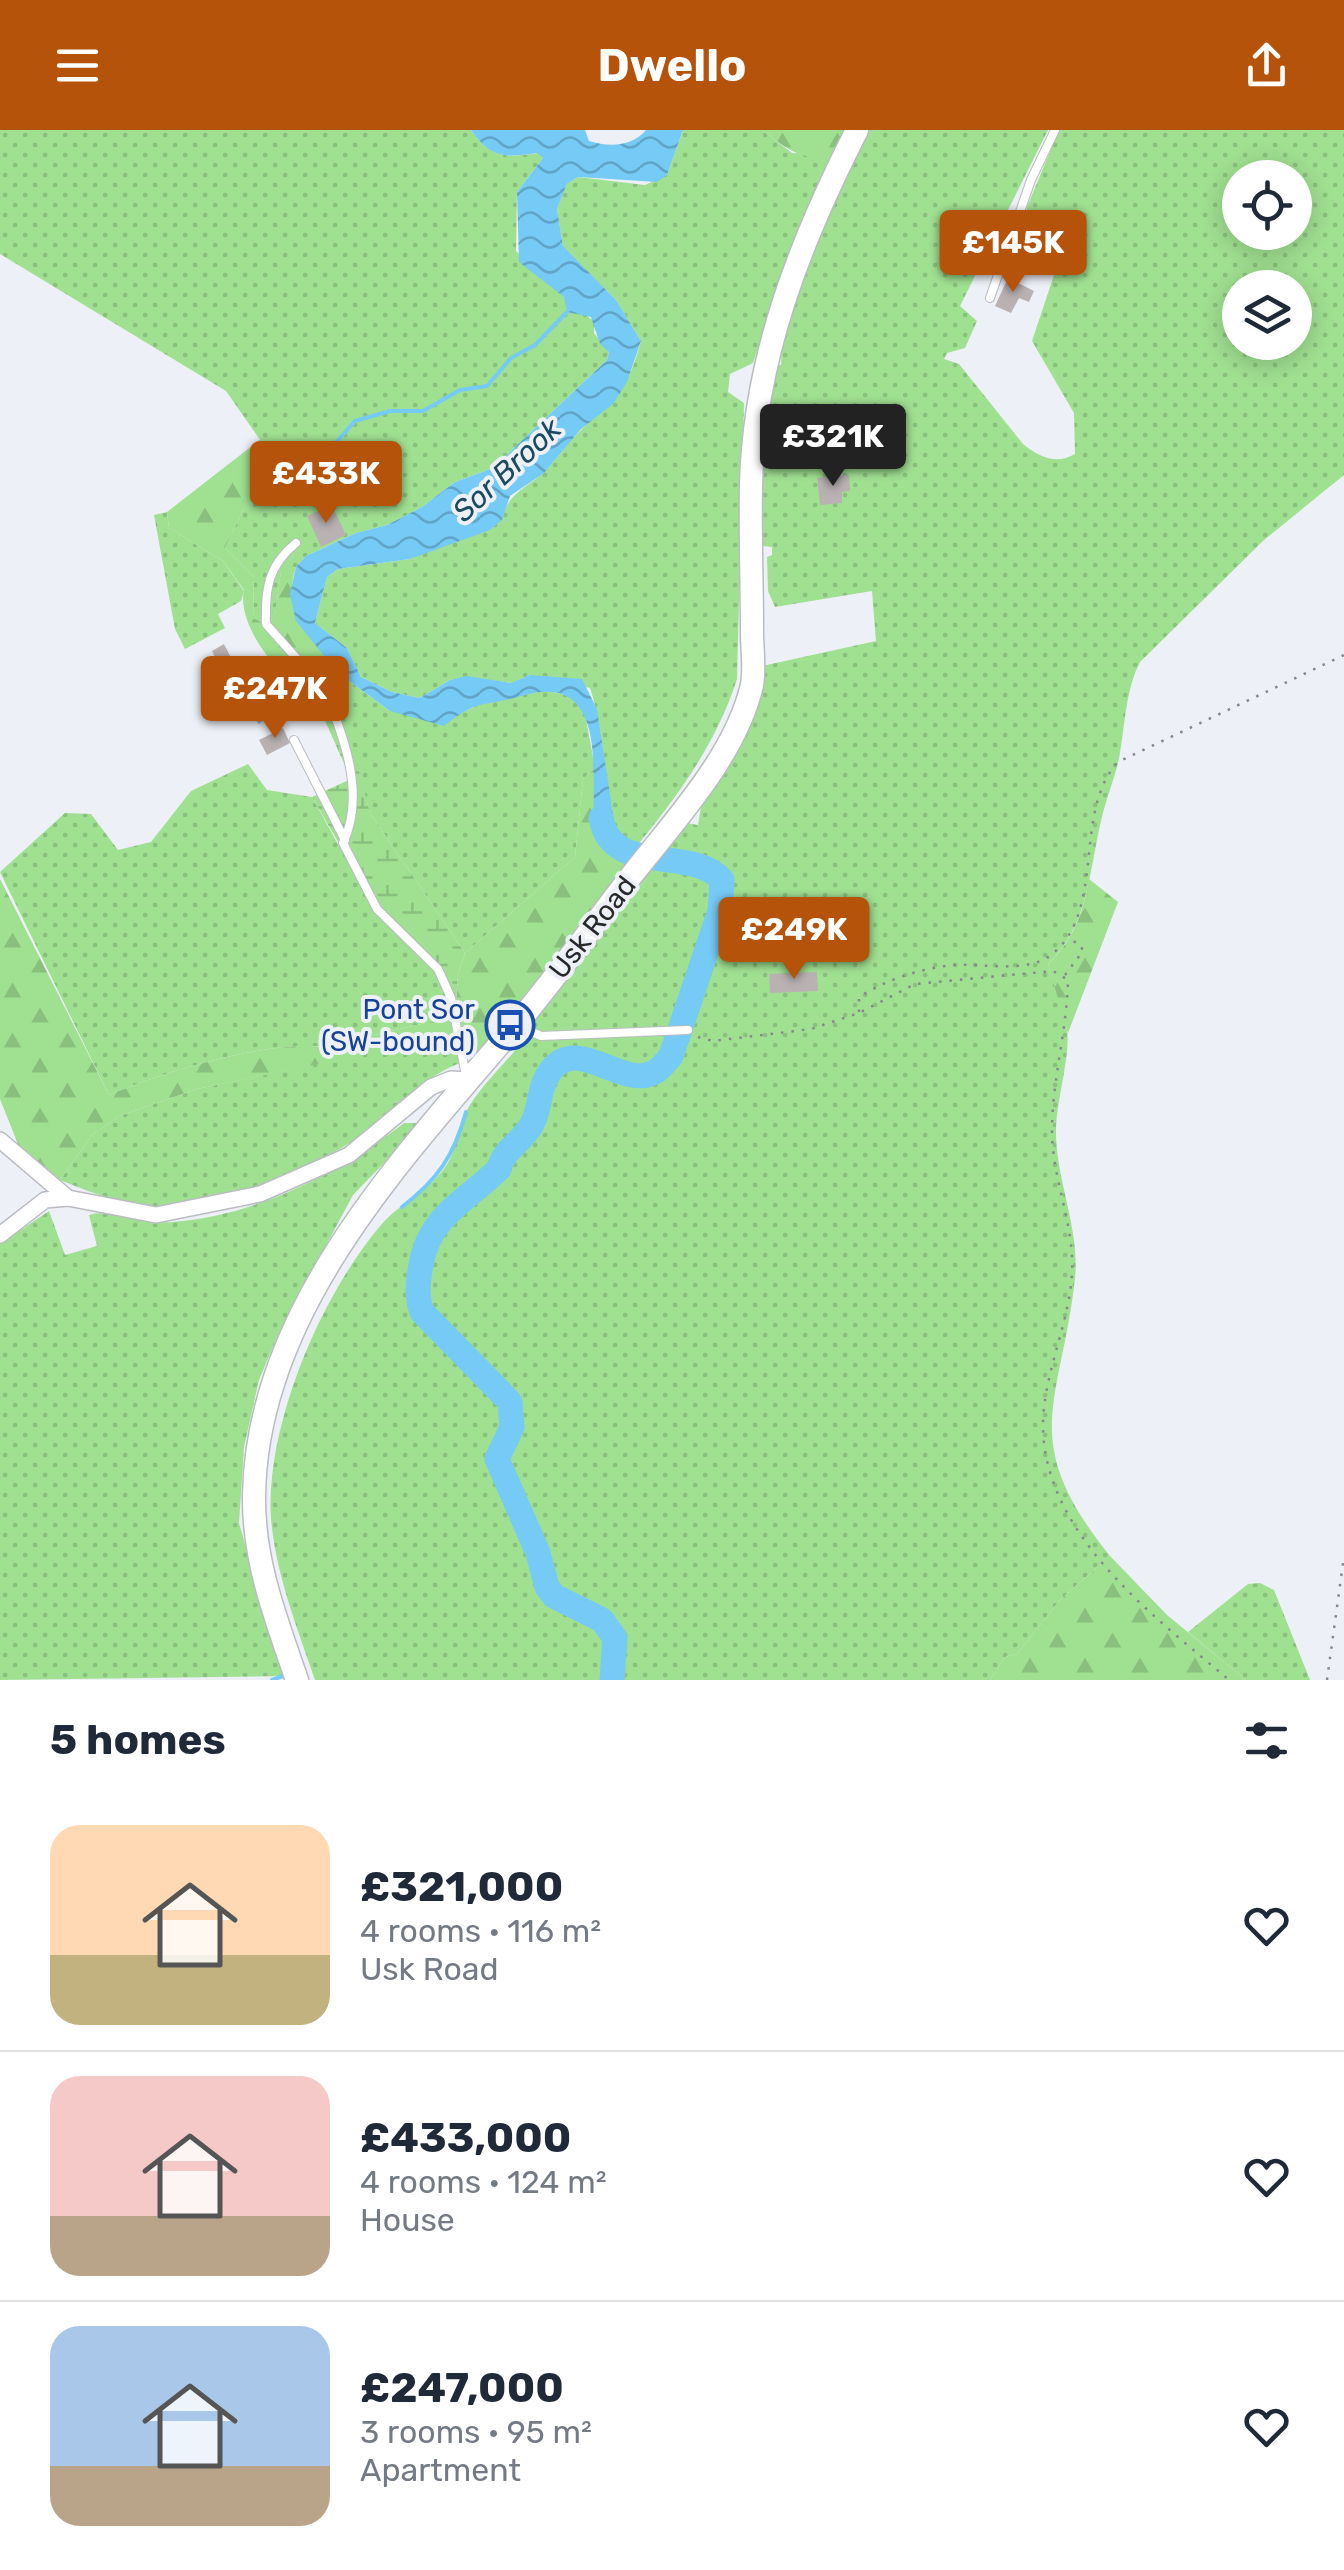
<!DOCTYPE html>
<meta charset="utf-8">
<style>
body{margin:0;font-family:Rubik,sans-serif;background:#f2f2f3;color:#1f2937;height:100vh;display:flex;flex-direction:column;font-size:38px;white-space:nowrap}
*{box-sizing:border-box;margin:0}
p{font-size:32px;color:#747a83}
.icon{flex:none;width:55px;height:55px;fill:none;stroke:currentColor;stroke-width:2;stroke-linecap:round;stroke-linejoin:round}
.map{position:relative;height:1550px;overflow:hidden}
.details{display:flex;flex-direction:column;background:#fff;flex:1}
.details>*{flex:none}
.controls{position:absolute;left:1222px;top:30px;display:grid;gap:20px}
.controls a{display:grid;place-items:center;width:90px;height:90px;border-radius:50%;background:#fff;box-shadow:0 5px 25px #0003;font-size:50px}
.price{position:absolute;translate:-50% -85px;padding:0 22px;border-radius:10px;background:#b45309;color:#fff;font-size:32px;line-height:65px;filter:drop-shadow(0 2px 5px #0008)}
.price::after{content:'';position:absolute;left:50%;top:60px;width:30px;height:22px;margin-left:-15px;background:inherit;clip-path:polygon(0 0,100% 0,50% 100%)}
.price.selected{background:#222;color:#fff}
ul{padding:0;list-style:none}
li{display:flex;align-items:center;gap:30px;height:250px;padding:0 50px}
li+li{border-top:2px solid #e0e1e3}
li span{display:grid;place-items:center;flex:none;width:280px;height:200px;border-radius:30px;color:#555}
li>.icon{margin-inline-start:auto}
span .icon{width:120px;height:120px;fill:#fffc;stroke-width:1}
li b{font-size:42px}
h2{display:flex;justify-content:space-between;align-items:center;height:120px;padding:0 50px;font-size:42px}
header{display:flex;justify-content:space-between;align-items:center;height:130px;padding:0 50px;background:#b45309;color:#fff;font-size:45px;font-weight:700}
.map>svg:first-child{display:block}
.grass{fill:url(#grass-dots);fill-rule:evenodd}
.forest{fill:url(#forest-firs)}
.wetland{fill:url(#wetland-marsh)}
.water{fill:url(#water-waves)}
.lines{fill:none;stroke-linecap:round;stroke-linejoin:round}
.stream{stroke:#75caf6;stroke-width:4}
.river{stroke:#75caf6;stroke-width:25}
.building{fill:#bab2b2}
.lane-casing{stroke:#babcc2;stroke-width:10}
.street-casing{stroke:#babcc2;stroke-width:18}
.secondary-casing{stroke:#babcc2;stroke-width:25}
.path{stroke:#85878b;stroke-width:2.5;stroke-dasharray:2.5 8;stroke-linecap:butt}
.lane{stroke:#fff;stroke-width:8}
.street{stroke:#fff;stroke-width:15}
.secondary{stroke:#fff;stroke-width:22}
.labels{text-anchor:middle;stroke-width:8;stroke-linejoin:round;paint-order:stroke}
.street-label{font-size:28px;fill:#28292b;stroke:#edf0f6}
.transit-label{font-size:28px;fill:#164399;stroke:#edf0f6;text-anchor:end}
.water-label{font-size:30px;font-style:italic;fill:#1b4a61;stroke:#edf0f6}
</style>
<header><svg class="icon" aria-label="menu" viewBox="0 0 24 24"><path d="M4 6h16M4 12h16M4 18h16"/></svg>Dwello<svg class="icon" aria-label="share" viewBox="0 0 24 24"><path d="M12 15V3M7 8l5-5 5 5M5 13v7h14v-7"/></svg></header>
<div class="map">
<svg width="1344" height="1550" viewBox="0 0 1344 1550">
<defs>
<pattern id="grass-dots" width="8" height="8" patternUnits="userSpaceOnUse" patternTransform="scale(2.5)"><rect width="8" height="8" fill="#a0e091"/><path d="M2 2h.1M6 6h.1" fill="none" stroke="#8ac07d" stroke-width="1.8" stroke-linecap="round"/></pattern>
<pattern id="forest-firs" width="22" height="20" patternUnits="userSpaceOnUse" patternTransform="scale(2.5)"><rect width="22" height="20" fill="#a0e091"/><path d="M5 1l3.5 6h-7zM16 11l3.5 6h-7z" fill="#8ac07d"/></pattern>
<pattern id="wetland-marsh" width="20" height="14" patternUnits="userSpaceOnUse" patternTransform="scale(2.5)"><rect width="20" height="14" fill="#a0e091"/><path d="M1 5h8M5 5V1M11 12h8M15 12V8" fill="none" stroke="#8ac07d"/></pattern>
<pattern id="water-waves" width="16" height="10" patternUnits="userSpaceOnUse" patternTransform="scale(2.5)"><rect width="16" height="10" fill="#75caf6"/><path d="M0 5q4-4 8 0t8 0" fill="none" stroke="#60a4c7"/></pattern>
</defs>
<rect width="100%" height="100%" fill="#edf0f6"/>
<g class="grass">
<path d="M0 0H471C490 28 506 28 538 23L543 28 517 62 516 121 564 167 571 183 582 182 595 192 594 203 609 222 607 230 493 338 455 352 422 377 387 395 356 403 306 426 296 437 281 441 275 487 266 494 253 488 254 447 225 418 243 380 281 340 226 261 0 124Z"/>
<path d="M683 0H762L792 23 835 25 787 134 753 233 730 244 728 262 744 273 737 549C715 617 675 670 630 724L618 717C604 665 607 609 590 558L530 545 512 553 467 547 450 550 420 568 392 562 361 547 347 518 315 493 327 447 338 439 410 429 502 390C508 361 527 359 546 340 559 327 569 311 582 299 619 263 626 264 641 211L616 170 563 117 557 79 567 54 578 47 645 55 667 45Z"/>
<path d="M868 0H1048L960 176 977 191 965 218 947 223 944 229 959 234 1023 314C1039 327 1056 335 1075 324L1074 283 1032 211 1055 142 1027 89V77L1059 0H1344V345L1264 410 1140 532C1126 559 1125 593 1120 623 1116 646 1106 668 1101 691 1089 742 1088 797 1048 834 1054 855 1064 878 1067 900 1071 926 1055 974 1056 1005 1057 1052 1080 1101 1075 1148 1061 1276 1016 1309 1110 1426L1060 1470 1017 1524 1005 1527 990 1550H315C297 1497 276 1445 271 1389 265 1296 321 1165 381 1095 399 1074 426 1062 443 1040 457 1022 457 1003 465 984 476 961 501 938 517 918L516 910 687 693 698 695 702 670 762 536 876 511 872 461 775 477 768 461 767 427 772 425V417L763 416 757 354 773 234 781 235 782 208 801 149ZM1240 48H1295V102H1240ZM1240 158H1295V212H1240Z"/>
<polygon points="167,382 169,398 223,431 244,461 241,471 218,484 225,498 185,519 175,499 154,385"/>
<polygon points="337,542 390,581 461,583 488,570 541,559 573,567 584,578 595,638 583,649 575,727 465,823 370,683 340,577"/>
<path d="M248 634 267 660 312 667 339 716 343 713 438 839 455 886 323 917C266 910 162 943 109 965L0 742 65 683 91 684 118 720 151 712 191 661Z"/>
<path d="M459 904 463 932C423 946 398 977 364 1003 315 1039 217 1080 156 1077 124 1075 89 1062 60 1050L92 1005 119 986 197 959Z"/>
<path d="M404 993H423L353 1065 278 1205 259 1250 244 1317 239 1393 283 1546 0 1550V1114L49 1081 65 1125 97 1116 89 1085C107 1078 148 1094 172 1092 256 1086 339 1043 404 993Z"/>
<polygon points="1248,1454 1260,1453 1274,1460 1310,1550 1246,1550 1188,1502"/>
</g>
<g class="forest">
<path d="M762 0H847L835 25C806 35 783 16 762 0Z"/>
<path d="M262 308 282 341 243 380 225 418 254 447 253 488 266 494 275 486 281 440 296 437C276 499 335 511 339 565L295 529 299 542 295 561 282 568 273 552 282 542C263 525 238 487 244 460L223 431 169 398 167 382Z"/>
<path d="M595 638 594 700 636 725 492 912 463 932 459 905 197 959 119 986 92 1005 60 1050 18 1014 0 969V749L109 965C162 943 266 910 323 917L455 886 458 844 465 823 575 727 583 649Z"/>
<path d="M1089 749 1118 772 1068 903 1048 834C1073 811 1083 783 1089 749Z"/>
<polygon points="1110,1426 1167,1485 1246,1550 990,1550 1005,1527 1017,1524 1060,1470"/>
</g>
<polygon class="wetland" points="306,539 339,565 370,683 465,823 458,844 455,886 438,839 377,779 312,667 351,649 306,548"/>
<path class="water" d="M471 0H585L589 11C609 17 632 17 646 0H683L667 45 657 52 578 47 567 54 557 79 563 116 616 170 641 211 627 252 613 274 581 299 544 343 510 366 502 390 490 400 410 429 338 439 327 447 315 493 347 518 361 547 392 562 420 568 450 550 467 546 511 553 530 545 582 549 597 579 618 717 594 700C591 645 610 539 521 566 482 578 481 567 444 596L390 581 337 542 296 491 290 464 296 437 306 426 356 403 387 395 422 377 455 352 493 338 607 230 609 222 600 214 591 187 567 182 564 167 519 132 517 62 543 28 537 23C505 28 490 28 471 0Z"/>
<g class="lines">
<g class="stream">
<polyline points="286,333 332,317 355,291 390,281 423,281 460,260 487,256 511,228 535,215 567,182"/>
<path d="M402 1077C438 1049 454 1026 466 982"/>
<polyline points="272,1550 283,1546"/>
</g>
<path class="river" d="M601 688C611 747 691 715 722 750L720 781 671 926C667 930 661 939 655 942 623 960 580 906 552 939 539 954 541 973 534 990 526 1010 503 1019 499 1039 466 1071 429 1086 421 1135 418 1151 416 1166 422 1182L510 1272 512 1297 497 1329 538 1423 547 1457 554 1466 602 1490 615 1508 612 1550"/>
</g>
<g class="building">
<polygon points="1008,148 1034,161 1029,172 1019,168 1011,183 995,176"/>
<polygon points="849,345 850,361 842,362 842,373 820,375 817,348"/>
<polygon points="332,375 346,405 321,417 307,386"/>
<polygon points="224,514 239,543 226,550 212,521"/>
<polygon points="236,549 248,563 254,558 274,581 259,594 228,557"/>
<polygon points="283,598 290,613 267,625 259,610"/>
<polygon points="817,842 818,861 770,863 769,844"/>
</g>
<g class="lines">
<g class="lane-casing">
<g id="lane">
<polyline points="990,168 1031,50 1055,0"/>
<path d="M296 413C268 436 265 458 266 494L306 539 303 547 325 560C344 607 366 665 343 713L377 779 438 839 451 868 466 946"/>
<polyline points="294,610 345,710"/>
<polyline points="521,897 541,906 688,900"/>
</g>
</g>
<g class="street-casing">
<g id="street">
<polyline points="0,1010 68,1068"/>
<polyline points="0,1105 45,1070 68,1068 156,1085 260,1064 349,1025 431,957 451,949 467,950"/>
</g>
</g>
<g class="secondary-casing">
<path id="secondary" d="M297 1550C276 1489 253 1431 254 1365 257 1180 402 1029 515 896 556 848 593 795 632 745 675 690 736 625 752 555 755 539 752 519 752 503 752 453 750 404 751 355 754 228 800 112 857 0"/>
</g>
<g class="path">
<polyline points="1065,845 1083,821 1080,814 1067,809"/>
<path d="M859 882V867C888 849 919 839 953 835 983 833 1026 844 1051 825 1107 782 1072 681 1118 632L1344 525"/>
<path d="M698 907 713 911 811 899 859 883 915 854 1053 841 1068 850C1067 901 1052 950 1052 1001 1052 1049 1075 1096 1072 1144 1069 1194 1044 1243 1043 1293 1042 1404 1154 1486 1229 1550"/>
<polyline points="1327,1550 1344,1426"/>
</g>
<use href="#lane" class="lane"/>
<use href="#street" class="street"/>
<use href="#secondary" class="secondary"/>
</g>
<defs>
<g id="bus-ring" transform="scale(2.5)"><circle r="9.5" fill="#edf0f6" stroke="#1a4fb4" stroke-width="1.5"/><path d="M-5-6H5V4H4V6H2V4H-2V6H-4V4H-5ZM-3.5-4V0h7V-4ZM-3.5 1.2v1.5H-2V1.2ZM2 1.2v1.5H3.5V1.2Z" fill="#1a4fb4"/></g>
</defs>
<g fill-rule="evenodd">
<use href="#bus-ring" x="510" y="895"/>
</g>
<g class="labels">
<g class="street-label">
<text transform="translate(592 797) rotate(-52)" y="10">Usk Road</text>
</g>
<g class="transit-label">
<text x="475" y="889">Pont Sor<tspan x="475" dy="32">(SW-bound)</tspan></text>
</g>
<g class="water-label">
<text transform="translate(507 340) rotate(-43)" y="10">Sor Brook</text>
</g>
</g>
</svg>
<div class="controls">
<a><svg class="icon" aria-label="locate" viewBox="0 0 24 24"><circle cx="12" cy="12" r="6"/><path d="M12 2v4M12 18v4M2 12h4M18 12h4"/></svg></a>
<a><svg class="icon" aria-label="layers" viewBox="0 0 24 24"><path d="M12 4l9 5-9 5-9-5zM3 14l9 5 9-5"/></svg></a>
</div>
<b class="price" style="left:1013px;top:165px">£145K</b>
<b class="price selected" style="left:833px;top:359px">£321K</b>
<b class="price" style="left:326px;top:396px">£433K</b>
<b class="price" style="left:275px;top:611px">£247K</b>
<b class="price" style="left:794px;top:852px">£249K</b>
</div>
<section class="details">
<h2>5 homes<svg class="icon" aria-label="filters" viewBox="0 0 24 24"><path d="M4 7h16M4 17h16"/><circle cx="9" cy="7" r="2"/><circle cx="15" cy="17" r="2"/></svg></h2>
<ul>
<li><span style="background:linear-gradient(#ffd9b3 65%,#c2b280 0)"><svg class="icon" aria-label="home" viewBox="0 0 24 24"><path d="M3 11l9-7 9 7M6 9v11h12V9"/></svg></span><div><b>£321,000</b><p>4 rooms · 116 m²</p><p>Usk Road</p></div><svg class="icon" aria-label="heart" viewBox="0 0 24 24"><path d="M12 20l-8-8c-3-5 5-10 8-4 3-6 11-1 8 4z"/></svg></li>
<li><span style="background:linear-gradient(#f6c9c9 70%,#b9a48a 0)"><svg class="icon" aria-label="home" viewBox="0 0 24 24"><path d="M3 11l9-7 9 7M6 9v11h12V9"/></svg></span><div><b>£433,000</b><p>4 rooms · 124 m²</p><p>House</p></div><svg class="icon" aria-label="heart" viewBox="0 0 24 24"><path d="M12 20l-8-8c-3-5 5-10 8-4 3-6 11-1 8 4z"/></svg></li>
<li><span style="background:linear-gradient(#a9c7e8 70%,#b9a48a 0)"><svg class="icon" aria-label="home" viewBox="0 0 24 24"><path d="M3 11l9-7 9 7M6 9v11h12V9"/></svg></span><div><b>£247,000</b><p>3 rooms · 95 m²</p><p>Apartment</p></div><svg class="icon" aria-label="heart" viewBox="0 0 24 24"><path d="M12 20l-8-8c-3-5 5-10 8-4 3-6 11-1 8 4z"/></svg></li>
</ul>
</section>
